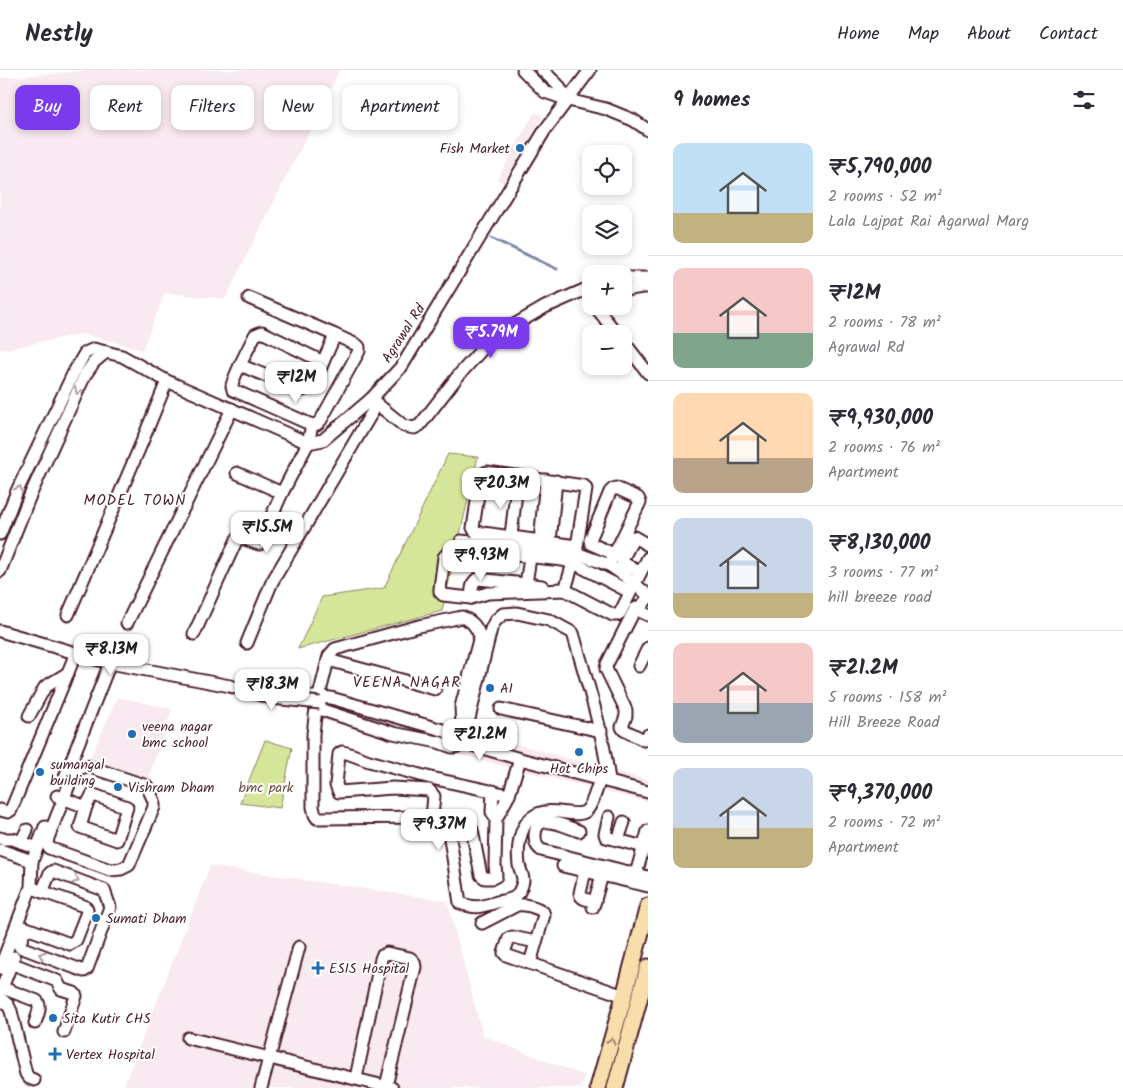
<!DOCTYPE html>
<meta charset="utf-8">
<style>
body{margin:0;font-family:Kalam,sans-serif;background:#f2f2f3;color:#2b2b33;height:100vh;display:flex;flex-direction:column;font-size:19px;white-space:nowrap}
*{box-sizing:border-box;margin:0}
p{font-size:16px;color:#7c7c81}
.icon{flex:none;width:28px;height:28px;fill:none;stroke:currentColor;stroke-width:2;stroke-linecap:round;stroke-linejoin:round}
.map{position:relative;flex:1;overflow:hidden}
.panel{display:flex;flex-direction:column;background:#fff;width:475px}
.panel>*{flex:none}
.hud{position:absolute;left:15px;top:15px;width:475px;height:45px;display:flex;gap:10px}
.controls{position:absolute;left:582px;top:75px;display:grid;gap:10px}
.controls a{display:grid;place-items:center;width:50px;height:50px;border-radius:10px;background:#fff;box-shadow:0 2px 8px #0003;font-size:25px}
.price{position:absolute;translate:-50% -42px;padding:0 11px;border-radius:10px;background:#fff;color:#222;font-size:16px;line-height:32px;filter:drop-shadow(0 1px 2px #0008)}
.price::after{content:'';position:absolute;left:50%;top:30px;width:15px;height:11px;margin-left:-8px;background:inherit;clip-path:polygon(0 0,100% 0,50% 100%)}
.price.current{background:#7c3aed;color:#fff}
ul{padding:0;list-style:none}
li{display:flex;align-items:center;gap:15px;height:125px;padding:0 25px}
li+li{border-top:1px solid #e1e1e2}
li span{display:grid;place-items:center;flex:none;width:140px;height:100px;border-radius:10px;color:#555}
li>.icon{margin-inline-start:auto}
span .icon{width:60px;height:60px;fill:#fffc;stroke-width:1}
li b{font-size:21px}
h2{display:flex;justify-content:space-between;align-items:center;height:60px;padding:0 25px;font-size:21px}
.tag{padding:0 18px;border-radius:10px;background:#fff;box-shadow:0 2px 8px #0003;font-size:18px;line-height:45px}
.tag.current{background:#7c3aed;color:#fff}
header{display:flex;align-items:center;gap:30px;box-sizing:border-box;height:70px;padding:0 25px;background:#fff;border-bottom:1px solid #e1e1e2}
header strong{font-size:24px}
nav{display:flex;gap:28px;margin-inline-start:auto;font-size:18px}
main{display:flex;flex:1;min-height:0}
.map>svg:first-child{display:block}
.built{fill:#f9e9f0}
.green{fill:#d5e69a;stroke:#908262}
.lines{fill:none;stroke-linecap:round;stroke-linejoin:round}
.stream{stroke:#7987a5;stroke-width:3}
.minor-casing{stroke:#4a1f2b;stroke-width:15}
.major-casing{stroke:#4a1f2b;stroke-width:19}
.minor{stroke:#fff;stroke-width:11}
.major{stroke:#f8deab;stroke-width:15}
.minor-bridge-casing{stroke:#4a1f2b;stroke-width:15;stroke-linecap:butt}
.minor-bridge{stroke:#fff;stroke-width:11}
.oneway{stroke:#ae9aa0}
.oneway2{stroke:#a17e6b}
.poi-dot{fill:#1f6fb2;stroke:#fff;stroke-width:2}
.labels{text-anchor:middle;stroke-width:4;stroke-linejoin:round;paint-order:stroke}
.poi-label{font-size:14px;fill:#4a1f2b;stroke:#fff;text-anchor:start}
.street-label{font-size:14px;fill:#4a1f2b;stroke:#fff}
.park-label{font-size:14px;fill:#6d5147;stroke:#fff}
.neighbourhood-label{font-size:15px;letter-spacing:1px;fill:#4a1f2b;stroke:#fff}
</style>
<header>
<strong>Nestly</strong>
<nav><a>Home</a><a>Map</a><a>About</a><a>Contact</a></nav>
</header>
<main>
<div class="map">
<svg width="648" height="1018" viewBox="0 0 648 1018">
<rect width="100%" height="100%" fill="#fff"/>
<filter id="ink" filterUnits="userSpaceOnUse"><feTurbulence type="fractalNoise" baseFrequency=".02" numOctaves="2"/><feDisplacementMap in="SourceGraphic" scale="10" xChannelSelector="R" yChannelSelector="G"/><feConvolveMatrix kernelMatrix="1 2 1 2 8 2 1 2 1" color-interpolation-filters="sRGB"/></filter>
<g filter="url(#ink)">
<g class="built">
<polygon points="94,0 340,0 225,229 165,223 142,280 83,264 0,280 0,8"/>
<polygon points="535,42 543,46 504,113 497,110"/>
<polygon points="334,624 648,710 648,732 325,651"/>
<polygon points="118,627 172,639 148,709 89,690"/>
<polygon points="210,796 447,831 483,966 585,1006 581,1018 123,1018"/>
</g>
<g class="green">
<polygon points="448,384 478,387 442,541 298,579 322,527 384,518"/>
<polygon points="265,670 292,678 280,738 240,733"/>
</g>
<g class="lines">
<polyline class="stream" points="491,168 557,199"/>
<g class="minor-casing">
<g id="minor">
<polyline points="523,0 545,22 568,30 606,39 633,50 648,60"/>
<polyline points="542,0 557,14 568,30"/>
<polyline points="624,208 648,208"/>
<polyline points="624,220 642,217 648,217"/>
<polyline points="595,236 617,264"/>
<polyline points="624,272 648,303"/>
<path d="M240 295 300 320C315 319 318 304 323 292"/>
<polyline points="371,329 404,356 414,358 420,355 458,306 484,277 514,255 545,237 591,217"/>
<polyline points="312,355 317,354 321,350 359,281 359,277 357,275 335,265"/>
<polyline points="237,403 282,423"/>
<polyline points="0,464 17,421 74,302 85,283 94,279 122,286 167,311 308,373 323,370 371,329 402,296 545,60 590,0"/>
<polyline points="461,471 576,483 609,495 625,506 648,525"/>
<polyline points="540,471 546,410"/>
<polyline points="467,472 465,484 463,485 448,483 444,487 440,519 440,522 443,525 471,528 488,523 565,520 576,483 586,419 584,416 487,402 481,405 473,458 476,462 577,476"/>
<polyline points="550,472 556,411"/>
<polyline points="510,474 518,406"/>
<polyline points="497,483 562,490 574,493 630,522"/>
<polyline points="609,495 640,432 638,428 616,418 613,419 610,422 590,470 591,474 614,484"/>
<polyline points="0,501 29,428 85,305 94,292 106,282"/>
<polyline points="640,503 622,492 622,490 634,467 648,475"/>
<polyline points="526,514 531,481"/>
<polyline points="558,519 565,520 613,545 617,545 620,543 648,488"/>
<path d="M471 528C472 522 471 511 478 509L526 514 542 516"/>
<polyline points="648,528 642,535 635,539 607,594 606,599 626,640 626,646 622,657 624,660 644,670 646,668 648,665"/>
<polyline points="635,539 648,545"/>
<polyline points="68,545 142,372 167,311"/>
<polyline points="127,553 232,339"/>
<polyline points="0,561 110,593 230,616"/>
<path d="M194 564 237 469C245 466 251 473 259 474L260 472 282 423 308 373 312 355 233 320C233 318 232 317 232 316 232 309 251 273 255 265L262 262 323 292 335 265 249 228"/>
<polyline points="247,573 272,512 377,334"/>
<polyline points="639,596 648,578"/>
<polyline points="435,619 328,590 316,638 393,663 438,672 452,677 458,676"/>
<path d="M300 627H320L331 628 446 661 458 671 462 655 461 637 480 566C476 556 472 551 462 547L419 556 335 579 329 586 328 590"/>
<polyline points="316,638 313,664 313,737 315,745 317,748 432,747 434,726 429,720 393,718 339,722 336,715 339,684 342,682 347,683 369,691 431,708 509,725"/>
<polyline points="501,639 601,661"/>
<polyline points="29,646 45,617 68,603"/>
<path d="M466 661 491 559 495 551 503 544 517 543 549 550 573 563C587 612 603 660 609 711"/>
<polyline points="452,669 520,689 648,722"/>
<path d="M520 689 509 725 496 749 495 795 496 806 492 808H485L481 805 472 760 462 753 447 749 460 833C476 839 481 837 497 832 502 831 511 830 515 827 519 824 523 814 523 810 523 805 520 800 519 795 517 780 519 758 531 748 549 733 575 750 586 741 593 735 597 717 600 709"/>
<polygon points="87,696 147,716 154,731 154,737 129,795 121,799 110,800 49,778 47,774 48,768 75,700"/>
<polyline points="65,707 110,593"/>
<polyline points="493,721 492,742 496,749"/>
<polyline points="57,726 86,737 92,725 94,725 127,737 117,770 80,757 86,737"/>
<polyline points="0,740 8,742 11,740 76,583"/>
<polyline points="609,747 605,764 606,767 648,778"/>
<path d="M579 761C566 757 536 740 535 765 535 772 536 776 541 780L648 807"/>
<polyline points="0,768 3,769 13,769 37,778"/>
<polyline points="618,770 624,752"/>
<polyline points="21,772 27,760"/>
<polyline points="0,780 32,791"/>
<polyline points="563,796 648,816"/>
<path d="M585 801 580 823C581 830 589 830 595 831"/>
<polyline points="636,804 648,761"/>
<polyline points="593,837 602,805"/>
<path d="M482 853 517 835C525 834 537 837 543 842L544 845 530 893"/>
<polyline points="21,856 70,874 76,870 87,842 87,839 84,836 35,819"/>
<polyline points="26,858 19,875 20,877 84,901 87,899 110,837 104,820 53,801 50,803 42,822"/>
<polyline points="536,872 512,867 509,868 504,883 506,885 624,926"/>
<polyline points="3,890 57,911 61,919 74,923 76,926 64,962"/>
<polyline points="0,898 31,817 32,791 45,757"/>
<path d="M0 917 37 931C42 937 37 946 35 953"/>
<polyline points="2,918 14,887"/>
<polyline points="0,928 8,935 11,941 26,1004 29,1008 34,1010"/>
<polyline points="188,968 392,1018"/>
<polyline points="356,1008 381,889 382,886 387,883 410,888 414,892 415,897 386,1016"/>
<polyline points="261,1018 299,877"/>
</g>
</g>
<g class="major-casing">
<g id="major">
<polyline points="598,1018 624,926 648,836"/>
<polyline points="615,1018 648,897"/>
</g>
</g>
<use href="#minor" class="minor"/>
<use href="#major" class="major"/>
<g class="minor-bridge-casing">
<polyline id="minor-bridge" points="230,616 272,628 320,633"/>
</g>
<use href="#minor-bridge" class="minor-bridge"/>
</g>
<defs><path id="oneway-chevron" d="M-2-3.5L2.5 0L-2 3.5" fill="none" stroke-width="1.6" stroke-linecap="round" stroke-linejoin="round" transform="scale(1.25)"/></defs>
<g class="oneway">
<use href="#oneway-chevron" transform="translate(78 321) rotate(115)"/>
<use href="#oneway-chevron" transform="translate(19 419) rotate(-66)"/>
<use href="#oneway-chevron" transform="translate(76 810) rotate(20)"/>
<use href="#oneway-chevron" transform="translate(42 885) rotate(-159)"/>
</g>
<use class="oneway2" href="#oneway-chevron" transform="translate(611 971) rotate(-74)"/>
</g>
<g class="poi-dot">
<circle cx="520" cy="78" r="5"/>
<circle cx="490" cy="618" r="5"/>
<circle cx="132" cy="664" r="5"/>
<circle cx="579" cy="682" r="5"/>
<circle cx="40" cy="702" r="5"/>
<circle cx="118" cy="717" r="5"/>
<circle cx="96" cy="848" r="5"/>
<path d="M315.5 890.5h5v5h5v5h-5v5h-5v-5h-5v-5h5z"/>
<circle cx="53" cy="948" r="5"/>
<path d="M52.5 976.5h5v5h5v5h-5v5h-5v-5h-5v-5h5z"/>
</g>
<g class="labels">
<g class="poi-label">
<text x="510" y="83" text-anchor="end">Fish Market</text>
<text x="500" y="623">A1</text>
<text x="142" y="661">veena nagar<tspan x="142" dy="16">bmc school</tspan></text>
<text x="50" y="699">sumangal<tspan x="50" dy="16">building</tspan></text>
<text x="579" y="703" text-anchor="middle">Hot Chips</text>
<text x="128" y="722">Vishram Dham</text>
<text x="106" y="853">Sumati Dham</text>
<text x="329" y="903">ESIS Hospital</text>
<text x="63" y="953">Sita Kutir CHS</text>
<text x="66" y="989">Vertex Hospital</text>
</g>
<g class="street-label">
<text transform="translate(403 263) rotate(-57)" y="5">Agrawal Rd</text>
</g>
<g class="park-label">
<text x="266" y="722">bmc park</text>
</g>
<g class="neighbourhood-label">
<text x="135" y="435">MODEL TOWN</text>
<text x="407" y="617">VEENA NAGAR</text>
</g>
</g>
</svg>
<div class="controls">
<a><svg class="icon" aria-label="locate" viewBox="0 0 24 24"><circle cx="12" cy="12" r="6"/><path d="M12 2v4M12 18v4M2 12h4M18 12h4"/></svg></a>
<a><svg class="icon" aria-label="layers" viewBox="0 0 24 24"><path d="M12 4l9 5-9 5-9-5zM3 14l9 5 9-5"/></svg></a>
<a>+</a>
<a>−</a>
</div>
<b class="price current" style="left:491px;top:289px">₹5.79M</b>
<b class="price" style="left:296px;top:334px">₹12M</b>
<b class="price" style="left:501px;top:440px">₹20.3M</b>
<b class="price" style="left:267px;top:484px">₹15.5M</b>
<b class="price" style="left:481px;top:512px">₹9.93M</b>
<b class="price" style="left:111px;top:606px">₹8.13M</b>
<b class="price" style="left:272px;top:641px">₹18.3M</b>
<b class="price" style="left:480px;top:691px">₹21.2M</b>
<b class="price" style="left:439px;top:781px">₹9.37M</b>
<div class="hud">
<a class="tag current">Buy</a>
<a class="tag">Rent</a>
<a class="tag">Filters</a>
<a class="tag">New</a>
<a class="tag">Apartment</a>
</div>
</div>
<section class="panel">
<h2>9 homes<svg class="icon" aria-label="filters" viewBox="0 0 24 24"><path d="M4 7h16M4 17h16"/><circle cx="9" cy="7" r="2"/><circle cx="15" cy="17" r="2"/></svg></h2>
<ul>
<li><span style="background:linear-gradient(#bfe0f5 70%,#c2b280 0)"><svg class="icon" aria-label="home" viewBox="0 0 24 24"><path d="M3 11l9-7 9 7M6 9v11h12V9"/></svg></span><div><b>₹5,790,000</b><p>2 rooms · 52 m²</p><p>Lala Lajpat Rai Agarwal Marg</p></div></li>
<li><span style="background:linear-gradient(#f6c9c9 65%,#7fa58c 0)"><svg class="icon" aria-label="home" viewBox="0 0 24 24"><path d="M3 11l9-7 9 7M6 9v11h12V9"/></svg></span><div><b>₹12M</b><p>2 rooms · 78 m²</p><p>Agrawal Rd</p></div></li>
<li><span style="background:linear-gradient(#ffd9b3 65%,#b9a48a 0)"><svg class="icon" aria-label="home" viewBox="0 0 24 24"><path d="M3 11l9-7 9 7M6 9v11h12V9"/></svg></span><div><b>₹9,930,000</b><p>2 rooms · 76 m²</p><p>Apartment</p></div></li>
<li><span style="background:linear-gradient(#c9d6e8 75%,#c2b280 0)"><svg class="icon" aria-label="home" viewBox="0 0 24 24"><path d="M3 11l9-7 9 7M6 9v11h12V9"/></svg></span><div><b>₹8,130,000</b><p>3 rooms · 77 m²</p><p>hill breeze road</p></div></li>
<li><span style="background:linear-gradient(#f6c9c9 60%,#9aa5b1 0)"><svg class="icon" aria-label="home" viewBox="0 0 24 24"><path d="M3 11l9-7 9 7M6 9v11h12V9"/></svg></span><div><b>₹21.2M</b><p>5 rooms · 158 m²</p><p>Hill Breeze Road</p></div></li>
<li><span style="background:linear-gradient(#c9d6e8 60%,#c2b280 0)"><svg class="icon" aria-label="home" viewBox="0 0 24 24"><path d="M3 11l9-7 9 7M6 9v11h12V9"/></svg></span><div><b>₹9,370,000</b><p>2 rooms · 72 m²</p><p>Apartment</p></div></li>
</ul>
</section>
</main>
